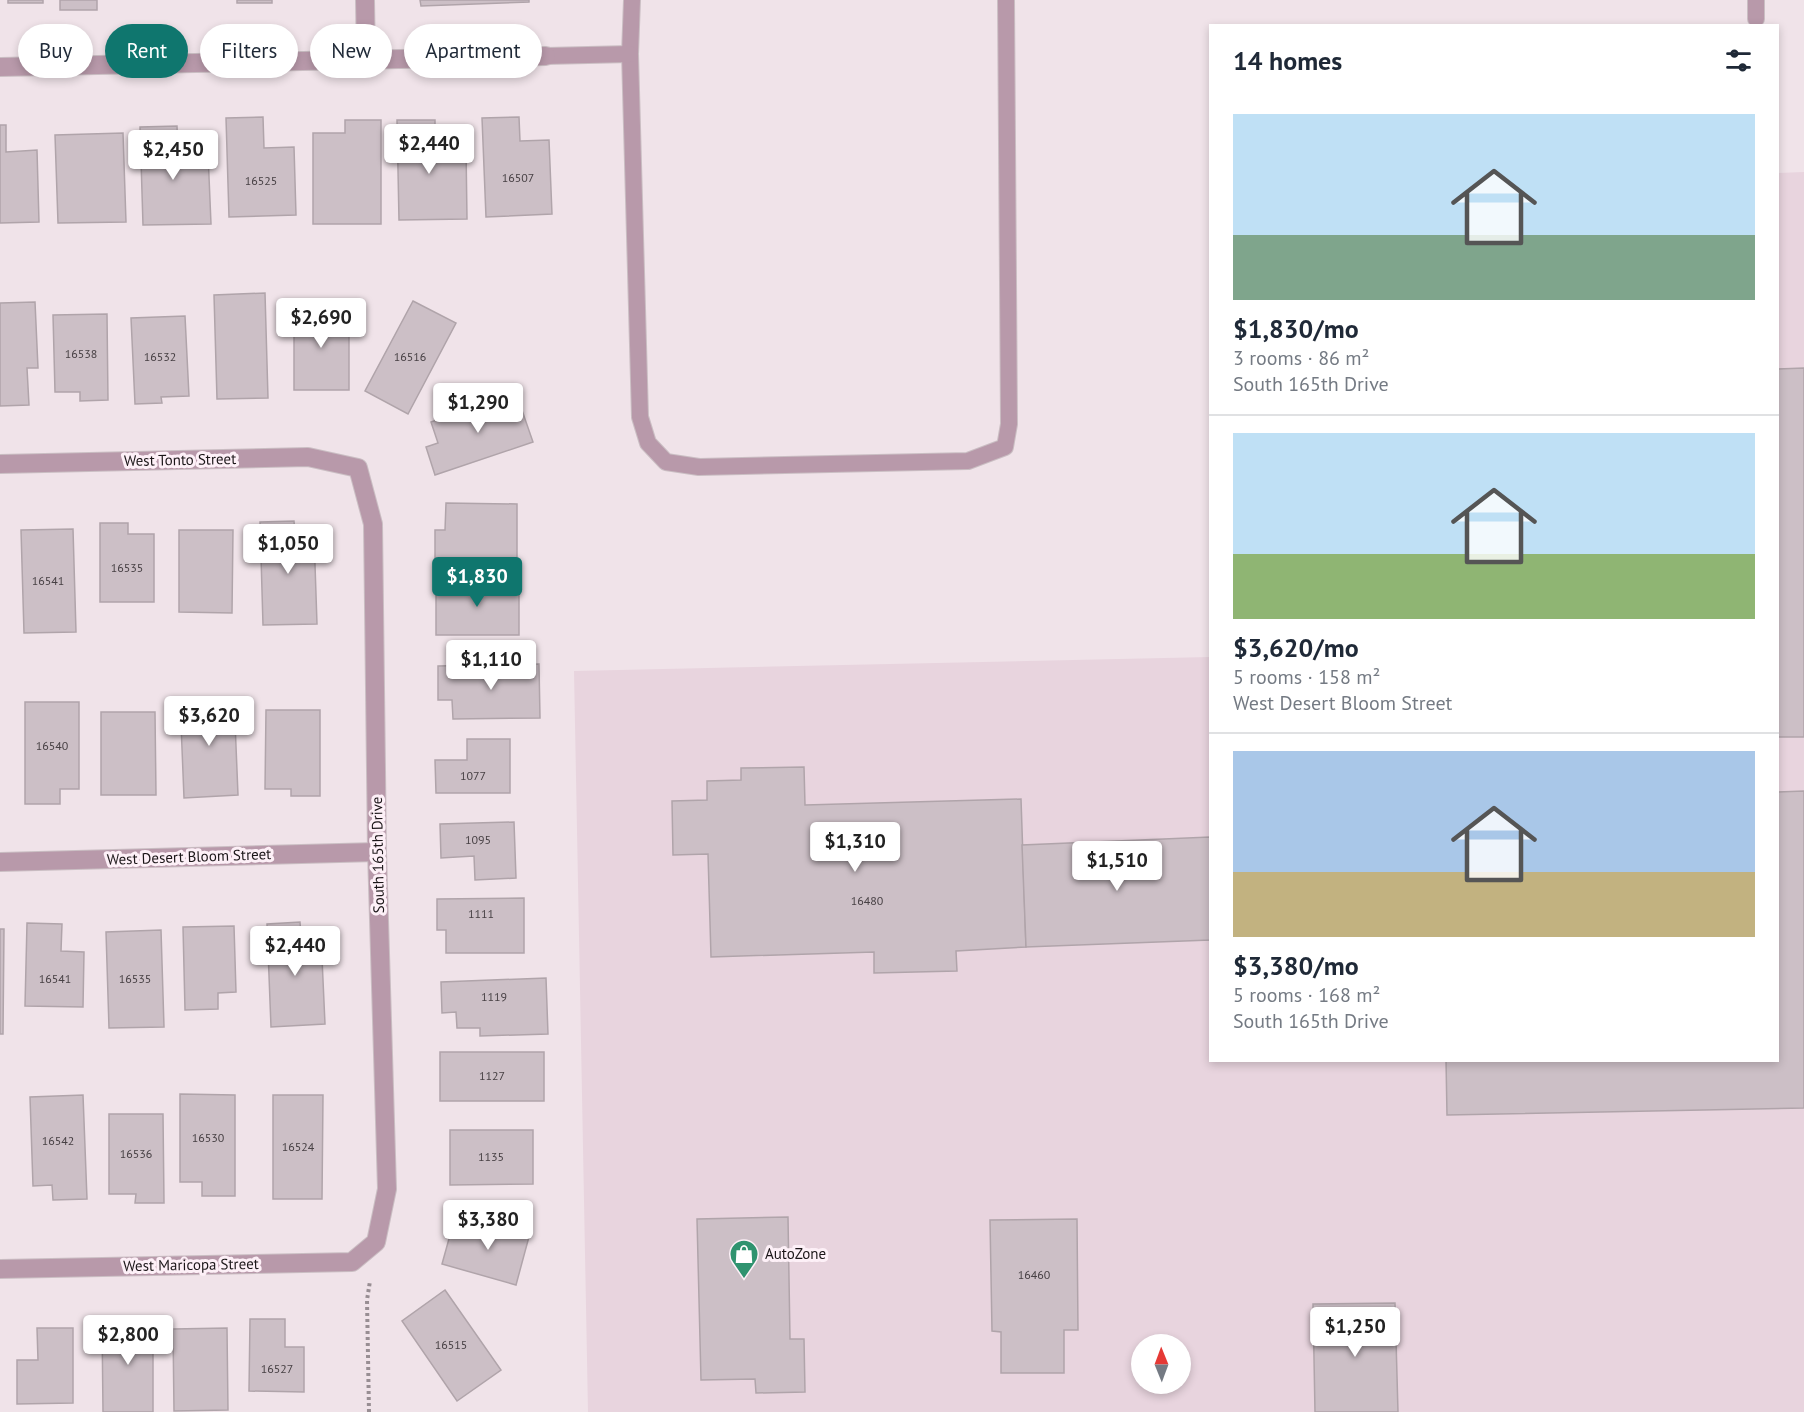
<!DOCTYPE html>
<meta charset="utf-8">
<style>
body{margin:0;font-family:"PT Sans",sans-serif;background:#f2f2f3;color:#1f2937;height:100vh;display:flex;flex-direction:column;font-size:22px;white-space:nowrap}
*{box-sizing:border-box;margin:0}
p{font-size:20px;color:#747a83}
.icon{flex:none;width:33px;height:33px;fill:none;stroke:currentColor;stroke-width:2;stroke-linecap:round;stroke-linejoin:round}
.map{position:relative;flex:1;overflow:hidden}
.panel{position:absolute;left:1209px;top:24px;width:570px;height:1038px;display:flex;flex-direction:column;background:#fff;border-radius:0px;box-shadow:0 3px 9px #0003}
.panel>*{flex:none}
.banner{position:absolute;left:18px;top:24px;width:570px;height:54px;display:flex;gap:12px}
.needle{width:39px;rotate:359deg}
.fabs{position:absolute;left:1131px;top:1334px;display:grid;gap:12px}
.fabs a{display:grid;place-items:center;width:60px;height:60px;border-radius:50%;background:#fff;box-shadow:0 3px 9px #0003;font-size:30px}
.price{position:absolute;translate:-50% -51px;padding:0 14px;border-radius:6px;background:#fff;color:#222;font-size:20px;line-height:39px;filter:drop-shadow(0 2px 3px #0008)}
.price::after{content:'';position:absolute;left:50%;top:36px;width:18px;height:14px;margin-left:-9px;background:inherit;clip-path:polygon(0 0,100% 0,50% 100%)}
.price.active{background:#0f766e;color:#fff}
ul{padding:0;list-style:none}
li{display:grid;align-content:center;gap:12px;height:318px;padding:0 24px}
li+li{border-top:2px solid #e0e1e3}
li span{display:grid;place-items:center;height:186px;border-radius:0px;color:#555}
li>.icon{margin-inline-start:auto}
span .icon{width:108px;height:108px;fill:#fffc;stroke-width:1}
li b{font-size:26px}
h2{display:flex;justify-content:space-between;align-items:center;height:72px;padding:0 24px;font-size:26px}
.pill{padding:0 21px;border-radius:27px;background:#fff;box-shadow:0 3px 9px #0003;font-size:21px;line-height:54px}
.pill.active{background:#0f766e;color:#fff}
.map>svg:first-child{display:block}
.built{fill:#e8d4de;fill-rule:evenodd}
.building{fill:#ccbfc6;stroke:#b0a4aa;stroke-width:1.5}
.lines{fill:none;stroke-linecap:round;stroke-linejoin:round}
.service-casing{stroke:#cabec3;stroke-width:18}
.minor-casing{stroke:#cabec3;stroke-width:20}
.path{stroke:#988e93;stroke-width:4;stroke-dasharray:3 3;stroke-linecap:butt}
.service{stroke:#b899aa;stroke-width:16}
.minor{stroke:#b899aa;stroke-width:18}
.labels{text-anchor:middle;stroke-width:6;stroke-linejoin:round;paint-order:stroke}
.number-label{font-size:12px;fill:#474044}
.street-label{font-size:15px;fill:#1b1618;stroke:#fdf0f7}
.poi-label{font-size:15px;fill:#1b1618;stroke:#fdf0f7;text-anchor:start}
</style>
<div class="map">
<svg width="1804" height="1412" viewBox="0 0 1804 1412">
<rect width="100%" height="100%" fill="#f0e3e9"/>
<path class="built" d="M1804 172V1412H588L574 671 1210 657V1060H1778V173ZM1142 1344H1180V1383H1142Z"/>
<g class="building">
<rect x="8" y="0" width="35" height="3"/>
<rect x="60" y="0" width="37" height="10"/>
<rect x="237" y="0" width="35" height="3"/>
<polygon points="420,0 529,0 529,2 421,6"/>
<polygon points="263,117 264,148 294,147 296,215 229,217 226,118"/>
<polygon points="519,117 520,141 549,140 552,214 486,217 482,118"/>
<polygon points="345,120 381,120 381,224 313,224 313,133 345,133"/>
<polygon points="397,120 435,120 435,149 466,148 467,219 399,220"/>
<polygon points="0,125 6,125 6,152 37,150 39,222 0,223"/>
<polygon points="177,126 178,154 208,153 211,224 143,225 140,127"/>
<polygon points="123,133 126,222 58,223 55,135"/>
<polygon points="265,293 268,398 217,399 214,295"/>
<polygon points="413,301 456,323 408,414 365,391"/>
<polygon points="35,302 38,368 27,368 29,405 0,406 0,303"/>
<polygon points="294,307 349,308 349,390 294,390"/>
<polygon points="107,314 108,400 80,401 80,392 55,392 53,315"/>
<polygon points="185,316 189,396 161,397 162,403 135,404 131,318"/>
<polygon points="1804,368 1804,737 1778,737 1778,369"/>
<polygon points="516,393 533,442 435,475 426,447 438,443 431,422"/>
<polygon points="446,503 517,504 517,559 435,558 435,530 445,530"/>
<polygon points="294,521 295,535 314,535 317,624 263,625 260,522"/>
<polygon points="100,523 128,523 128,534 154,534 154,602 100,602"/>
<polygon points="73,529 76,632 24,633 21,530"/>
<polygon points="179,530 233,530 232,613 179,612"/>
<polygon points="436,580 519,581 519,635 436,635"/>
<polygon points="539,664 540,718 453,719 452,700 438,700 438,666"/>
<polygon points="234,697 238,795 184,798 180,699"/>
<polygon points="25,702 79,702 79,789 60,789 60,804 25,804"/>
<polygon points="266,710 320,710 320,796 291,796 291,789 265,789"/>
<polygon points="101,712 155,712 156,795 101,795"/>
<polygon points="467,739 510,739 510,793 436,793 435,760 467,760"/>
<polygon points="804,767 805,805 1021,799 1026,947 956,951 957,971 874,973 874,952 711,957 708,854 673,855 672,801 707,800 707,781 741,780 741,768"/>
<polygon points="1804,791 1804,1108 1447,1115 1446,1060 1778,1060 1778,792"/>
<polygon points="514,822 516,878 475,880 474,856 441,858 440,824"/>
<polygon points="1210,837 1210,940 1026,947 1022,845"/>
<polygon points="524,898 524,953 446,953 446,930 437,930 437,899"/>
<polygon points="300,922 301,937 321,936 325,1024 271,1027 267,924"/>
<polygon points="27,923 62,924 61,951 84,952 83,1007 25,1006"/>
<polygon points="234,926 236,992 218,993 218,1009 185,1010 183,927"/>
<polygon points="0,929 4,929 3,1034 0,1034"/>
<polygon points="161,930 164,1027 109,1028 106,932"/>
<polygon points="546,978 548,1034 480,1036 480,1028 457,1028 456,1012 442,1013 441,982"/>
<rect x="440" y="1052" width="104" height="49"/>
<polygon points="180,1094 235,1095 235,1196 202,1196 202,1182 180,1182"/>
<polygon points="83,1095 87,1199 53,1200 52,1185 33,1186 30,1097"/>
<polygon points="273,1095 323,1095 322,1199 273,1199"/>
<polygon points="109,1114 163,1114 164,1203 135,1203 136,1194 109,1194"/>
<polygon points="450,1130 533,1130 533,1184 450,1185"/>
<polygon points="788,1217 790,1339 804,1339 805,1392 756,1393 755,1379 701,1380 697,1219"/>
<polygon points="483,1219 530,1233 516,1285 442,1264 452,1228 479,1235"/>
<polygon points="1077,1219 1078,1330 1064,1330 1064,1373 1001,1373 1001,1332 992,1331 990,1220"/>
<polygon points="445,1290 501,1370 457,1401 402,1321"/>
<polygon points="1395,1303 1398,1412 1315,1412 1313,1304"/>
<polygon points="250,1319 285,1319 285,1347 304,1347 304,1392 249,1391"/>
<polygon points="102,1321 153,1321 153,1412 103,1412"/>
<polygon points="37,1328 73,1328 73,1403 17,1404 17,1360 38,1360"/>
<polygon points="227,1328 228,1410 174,1411 173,1329"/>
</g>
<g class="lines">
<g class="service-casing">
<g id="service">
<polyline points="632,0 630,54 640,417 648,443 666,462 699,467 968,461 1005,447 1009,424 1006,0"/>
<polyline points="1756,0 1756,19"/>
<polyline points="546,56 630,54"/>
</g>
</g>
<g class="minor-casing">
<g id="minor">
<polyline points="365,0 366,60"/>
<polyline points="0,67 546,56"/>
<polyline points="0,464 308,457 358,468 373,524 377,852 387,1189 376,1242 352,1262 0,1269"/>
<polyline points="0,862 377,852"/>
</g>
</g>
<polyline class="path" points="369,1412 367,1300 370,1281"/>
<use href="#service" class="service"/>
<use href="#minor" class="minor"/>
</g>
<defs>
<g id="shop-pin" transform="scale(1.5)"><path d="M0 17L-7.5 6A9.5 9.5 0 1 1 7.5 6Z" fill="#2f936f" stroke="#fdf0f7"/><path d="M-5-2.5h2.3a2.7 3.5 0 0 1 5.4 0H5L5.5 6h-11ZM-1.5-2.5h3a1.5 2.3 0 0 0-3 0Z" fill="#fff"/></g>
</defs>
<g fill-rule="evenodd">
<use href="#shop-pin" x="744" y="1254"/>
</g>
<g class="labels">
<g class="number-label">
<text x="518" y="182">16507</text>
<text x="261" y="185">16525</text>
<text x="81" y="358">16538</text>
<text x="160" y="361">16532</text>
<text x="410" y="361">16516</text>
<text x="127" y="572">16535</text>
<text x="48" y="585">16541</text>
<text x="52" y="750">16540</text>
<text x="473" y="780">1077</text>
<text x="478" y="844">1095</text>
<text x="867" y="905">16480</text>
<text x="481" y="918">1111</text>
<text x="55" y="983">16541</text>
<text x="135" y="983">16535</text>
<text x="494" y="1001">1119</text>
<text x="492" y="1080">1127</text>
<text x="208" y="1142">16530</text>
<text x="58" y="1145">16542</text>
<text x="298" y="1151">16524</text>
<text x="136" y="1158">16536</text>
<text x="491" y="1161">1135</text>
<text x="1034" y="1279">16460</text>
<text x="451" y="1349">16515</text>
<text x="277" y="1373">16527</text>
</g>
<g class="street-label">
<text transform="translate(180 460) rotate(-1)" y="5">West Tonto Street</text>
<text transform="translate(378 855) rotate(-91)" y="5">South 165th Drive</text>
<text transform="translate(189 857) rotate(-2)" y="5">West Desert Bloom Street</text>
<text transform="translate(191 1265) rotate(-1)" y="5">West Maricopa Street</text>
</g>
<g class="poi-label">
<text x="765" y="1259">AutoZone</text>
</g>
</g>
</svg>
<div class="fabs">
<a><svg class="needle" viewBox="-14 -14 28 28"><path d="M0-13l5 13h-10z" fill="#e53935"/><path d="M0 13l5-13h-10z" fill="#747a83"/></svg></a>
</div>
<b class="price" style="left:429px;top:175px">$2,440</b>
<b class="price" style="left:173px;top:181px">$2,450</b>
<b class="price" style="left:321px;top:349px">$2,690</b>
<b class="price" style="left:478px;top:434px">$1,290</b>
<b class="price" style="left:288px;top:575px">$1,050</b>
<b class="price active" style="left:477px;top:608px">$1,830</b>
<b class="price" style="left:491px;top:691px">$1,110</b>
<b class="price" style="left:209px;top:747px">$3,620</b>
<b class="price" style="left:855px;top:873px">$1,310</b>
<b class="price" style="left:1117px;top:892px">$1,510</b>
<b class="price" style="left:295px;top:977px">$2,440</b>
<b class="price" style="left:488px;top:1251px">$3,380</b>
<b class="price" style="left:1355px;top:1358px">$1,250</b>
<b class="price" style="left:128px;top:1366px">$2,800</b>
<div class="banner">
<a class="pill">Buy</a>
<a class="pill active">Rent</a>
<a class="pill">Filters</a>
<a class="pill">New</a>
<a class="pill">Apartment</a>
</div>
<section class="panel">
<h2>14 homes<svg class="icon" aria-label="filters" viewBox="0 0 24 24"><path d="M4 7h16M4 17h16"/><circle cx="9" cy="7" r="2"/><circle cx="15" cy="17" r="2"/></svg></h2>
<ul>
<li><span style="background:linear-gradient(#bfe0f5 65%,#7fa58c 0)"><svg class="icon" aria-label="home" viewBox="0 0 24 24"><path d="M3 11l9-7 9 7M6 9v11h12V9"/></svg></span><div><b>$1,830/mo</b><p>3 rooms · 86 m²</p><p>South 165th Drive</p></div></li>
<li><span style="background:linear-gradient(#bfe0f5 65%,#8fb573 0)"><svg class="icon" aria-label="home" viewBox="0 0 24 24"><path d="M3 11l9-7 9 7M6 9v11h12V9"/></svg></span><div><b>$3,620/mo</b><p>5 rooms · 158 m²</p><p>West Desert Bloom Street</p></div></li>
<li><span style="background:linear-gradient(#a9c7e8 65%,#c2b280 0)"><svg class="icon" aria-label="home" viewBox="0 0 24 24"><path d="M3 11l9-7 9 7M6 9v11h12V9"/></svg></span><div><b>$3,380/mo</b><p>5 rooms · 168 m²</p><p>South 165th Drive</p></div></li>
</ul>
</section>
</div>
